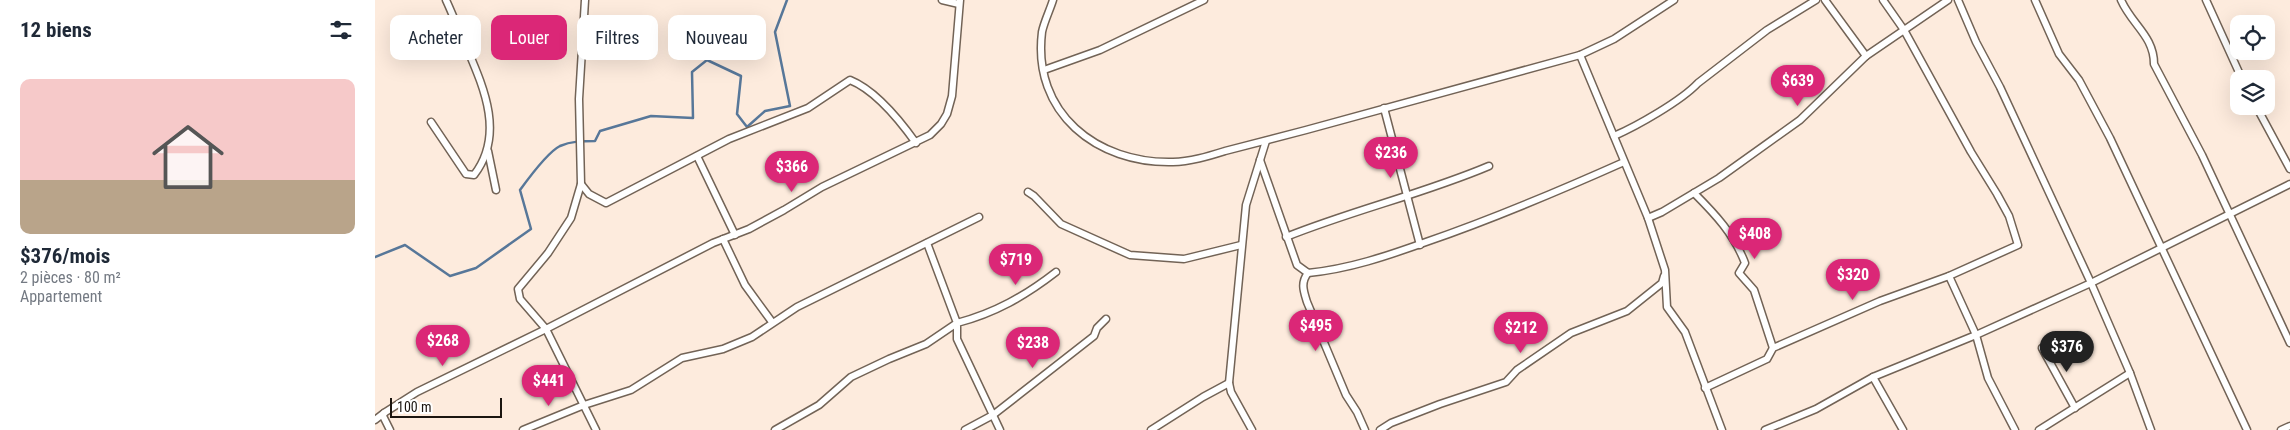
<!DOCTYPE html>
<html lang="fr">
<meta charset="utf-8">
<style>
body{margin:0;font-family:"Roboto Condensed",sans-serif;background:#f2f2f3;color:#1f2937;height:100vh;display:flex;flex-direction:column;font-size:19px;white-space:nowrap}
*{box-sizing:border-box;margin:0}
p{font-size:16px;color:#747a83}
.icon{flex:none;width:28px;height:28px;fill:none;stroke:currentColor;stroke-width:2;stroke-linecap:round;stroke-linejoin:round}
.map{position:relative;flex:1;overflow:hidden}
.panel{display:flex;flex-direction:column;background:#fff;width:375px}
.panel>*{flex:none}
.guide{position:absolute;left:15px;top:15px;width:475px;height:45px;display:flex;gap:10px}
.tools{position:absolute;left:1855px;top:15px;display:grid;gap:10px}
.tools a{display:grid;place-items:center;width:45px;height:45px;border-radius:10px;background:#fff;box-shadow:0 5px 20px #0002;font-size:25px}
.scale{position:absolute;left:15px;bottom:12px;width:112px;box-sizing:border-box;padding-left:5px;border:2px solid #1b1510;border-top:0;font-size:14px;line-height:18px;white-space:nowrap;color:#1b1510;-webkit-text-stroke:4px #fff;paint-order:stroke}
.price{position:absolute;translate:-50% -42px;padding:0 11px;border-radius:18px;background:#db2777;color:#fff;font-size:16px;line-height:32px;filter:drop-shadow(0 1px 2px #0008)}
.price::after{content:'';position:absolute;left:50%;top:30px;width:15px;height:11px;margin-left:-8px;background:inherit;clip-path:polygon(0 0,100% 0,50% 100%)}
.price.on{background:#222;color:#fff}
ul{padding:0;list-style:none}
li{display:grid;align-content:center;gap:10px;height:265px;padding:0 20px}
li span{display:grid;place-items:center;height:155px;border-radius:10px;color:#555}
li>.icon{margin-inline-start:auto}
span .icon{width:90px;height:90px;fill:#fffc;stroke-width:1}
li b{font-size:21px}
h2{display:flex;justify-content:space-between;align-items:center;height:60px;padding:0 20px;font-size:21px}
.tag{padding:0 18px;border-radius:10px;background:#fff;box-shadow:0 5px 20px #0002;font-size:18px;line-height:45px}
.tag.on{background:#db2777;color:#fff}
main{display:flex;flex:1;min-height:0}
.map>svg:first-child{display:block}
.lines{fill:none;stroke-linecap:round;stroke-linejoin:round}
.stream{stroke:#577799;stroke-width:2.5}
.minor-casing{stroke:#726356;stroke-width:9}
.minor{stroke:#fff;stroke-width:6}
</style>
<main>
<section class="panel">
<h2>12 biens<svg class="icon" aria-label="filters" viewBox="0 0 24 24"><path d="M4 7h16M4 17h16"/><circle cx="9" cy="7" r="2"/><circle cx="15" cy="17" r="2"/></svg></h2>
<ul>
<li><span style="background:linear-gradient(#f6c9c9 65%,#b9a48a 0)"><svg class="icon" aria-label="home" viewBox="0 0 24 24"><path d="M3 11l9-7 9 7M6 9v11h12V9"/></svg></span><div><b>$376/mois</b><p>2 pièces · 80 m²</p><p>Appartement</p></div></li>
</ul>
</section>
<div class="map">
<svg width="1915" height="430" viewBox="0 0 1915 430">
<rect width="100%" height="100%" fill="#fdebdd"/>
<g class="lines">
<path class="stream" d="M0 257 30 245 75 276 101 268 156 229 145 190C153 179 173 152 185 146 196 141 208 141 220 141L225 131 276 116 318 118 317 72 332 60 366 76 362 114 372 127 390 111 415 106 400 32 412 0"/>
<g class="minor-casing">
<g id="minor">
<polyline points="210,0 204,99 206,184 196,218 173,253 143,289 145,299 171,329 221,430"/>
<polyline points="567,0 584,4"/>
<path d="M678 0C675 10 669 22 667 32 657 113 722 164 798 162 815 162 834 156 850 151 877 144 904 137 931 130 1022 105 1113 80 1205 55L1239 39 1299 0"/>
<polyline points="1450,0 1491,56"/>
<polyline points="1583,0 1601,42 1625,87 1716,283 1755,373 1776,430"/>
<polyline points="1660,0 1684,54 1704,80 1735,138 1872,430"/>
<path d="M1746 0C1757 25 1779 36 1779 64L1827 155 1915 343"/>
<polyline points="1831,0 1867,79"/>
<polyline points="1205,55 1273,218 1290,270 1292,307 1310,332 1347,430"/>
<polyline points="669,70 725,50 829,0"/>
<polyline points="1881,106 1915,169"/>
<polyline points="1009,108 1045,245"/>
<path d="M56 122 91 174 99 175C132 132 106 82 88 39 82 26 77 13 71 0"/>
<path d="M1239 136C1262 126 1306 101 1323 83L1392 30 1441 0"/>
<polyline points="113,151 121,190"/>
<polyline points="322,156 360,235"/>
<path d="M885 160 922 265 933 273C974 269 1012 256 1051 242 1118 219 1184 191 1249 162"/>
<path d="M206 184 214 194 231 203 354 139 433 108 475 80C500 90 526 122 541 143"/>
<polyline points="653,192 659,196 686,224 755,255 809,259 866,245"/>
<path d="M1319 193C1340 214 1359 234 1370 263L1364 273 1379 290 1398 348"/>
<polyline points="1273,218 1287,212 1344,178 1425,120 1491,56 1573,0"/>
<path d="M911 237C978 210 1048 194 1114 166"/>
<polyline points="348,239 370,285 397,322"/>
<path d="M933 273C925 283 929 292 932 302L971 395 982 412 990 430"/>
<polyline points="1574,276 1601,335 1613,378 1640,430"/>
<polyline points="1667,348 1700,408"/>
<polyline points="1498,377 1528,430"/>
<polyline points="1330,388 1392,359 1398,348 1505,301 1574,276 1643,245 1634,216 1622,194 1596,152 1529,30 1508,0"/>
<polyline points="0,420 9,413"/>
<polyline points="15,430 8,416 9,413 42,392 171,329 338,243 374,229 409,210 447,187 555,135 566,124 572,114 577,96 585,0"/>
<polyline points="148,430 209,405 256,390 307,358 348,349 377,337 422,307 604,217"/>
<polyline points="400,430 444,405 476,377 514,359 551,344 582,323 552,243"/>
<polyline points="590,430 618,415 719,336 722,328 731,319"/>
<path d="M625 430 582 339V323C620 313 650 296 681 272"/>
<polyline points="776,430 828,397 854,383"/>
<polyline points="877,430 856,392 854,383 871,205 891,141"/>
<polyline points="1005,430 1016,423 1065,404 1131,382 1142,370 1196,333 1252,311 1287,283 1289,276"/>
<polyline points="1390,430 1441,409 1498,377 1601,335 1716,283 1915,184"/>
<polyline points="1664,430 1755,373"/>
<polyline points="1906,430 1915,426"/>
</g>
</g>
<use href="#minor" class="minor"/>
</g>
</svg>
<div class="tools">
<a><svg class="icon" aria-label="locate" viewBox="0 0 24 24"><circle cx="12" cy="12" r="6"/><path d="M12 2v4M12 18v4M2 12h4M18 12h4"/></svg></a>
<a><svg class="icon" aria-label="layers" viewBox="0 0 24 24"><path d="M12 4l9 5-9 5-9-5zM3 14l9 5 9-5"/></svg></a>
</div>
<div class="scale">100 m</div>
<b class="price" style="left:1423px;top:107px">$639</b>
<b class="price" style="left:1016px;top:179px">$236</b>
<b class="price" style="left:417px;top:193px">$366</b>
<b class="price" style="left:1380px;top:260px">$408</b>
<b class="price" style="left:641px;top:286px">$719</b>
<b class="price" style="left:1478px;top:301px">$320</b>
<b class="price" style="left:941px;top:352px">$495</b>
<b class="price" style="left:1146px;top:354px">$212</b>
<b class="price" style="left:68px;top:367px">$268</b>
<b class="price" style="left:658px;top:369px">$238</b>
<b class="price on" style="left:1692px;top:373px">$376</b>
<b class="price" style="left:174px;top:407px">$441</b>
<div class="guide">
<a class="tag">Acheter</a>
<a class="tag on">Louer</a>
<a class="tag">Filtres</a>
<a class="tag">Nouveau</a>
</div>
</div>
</main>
